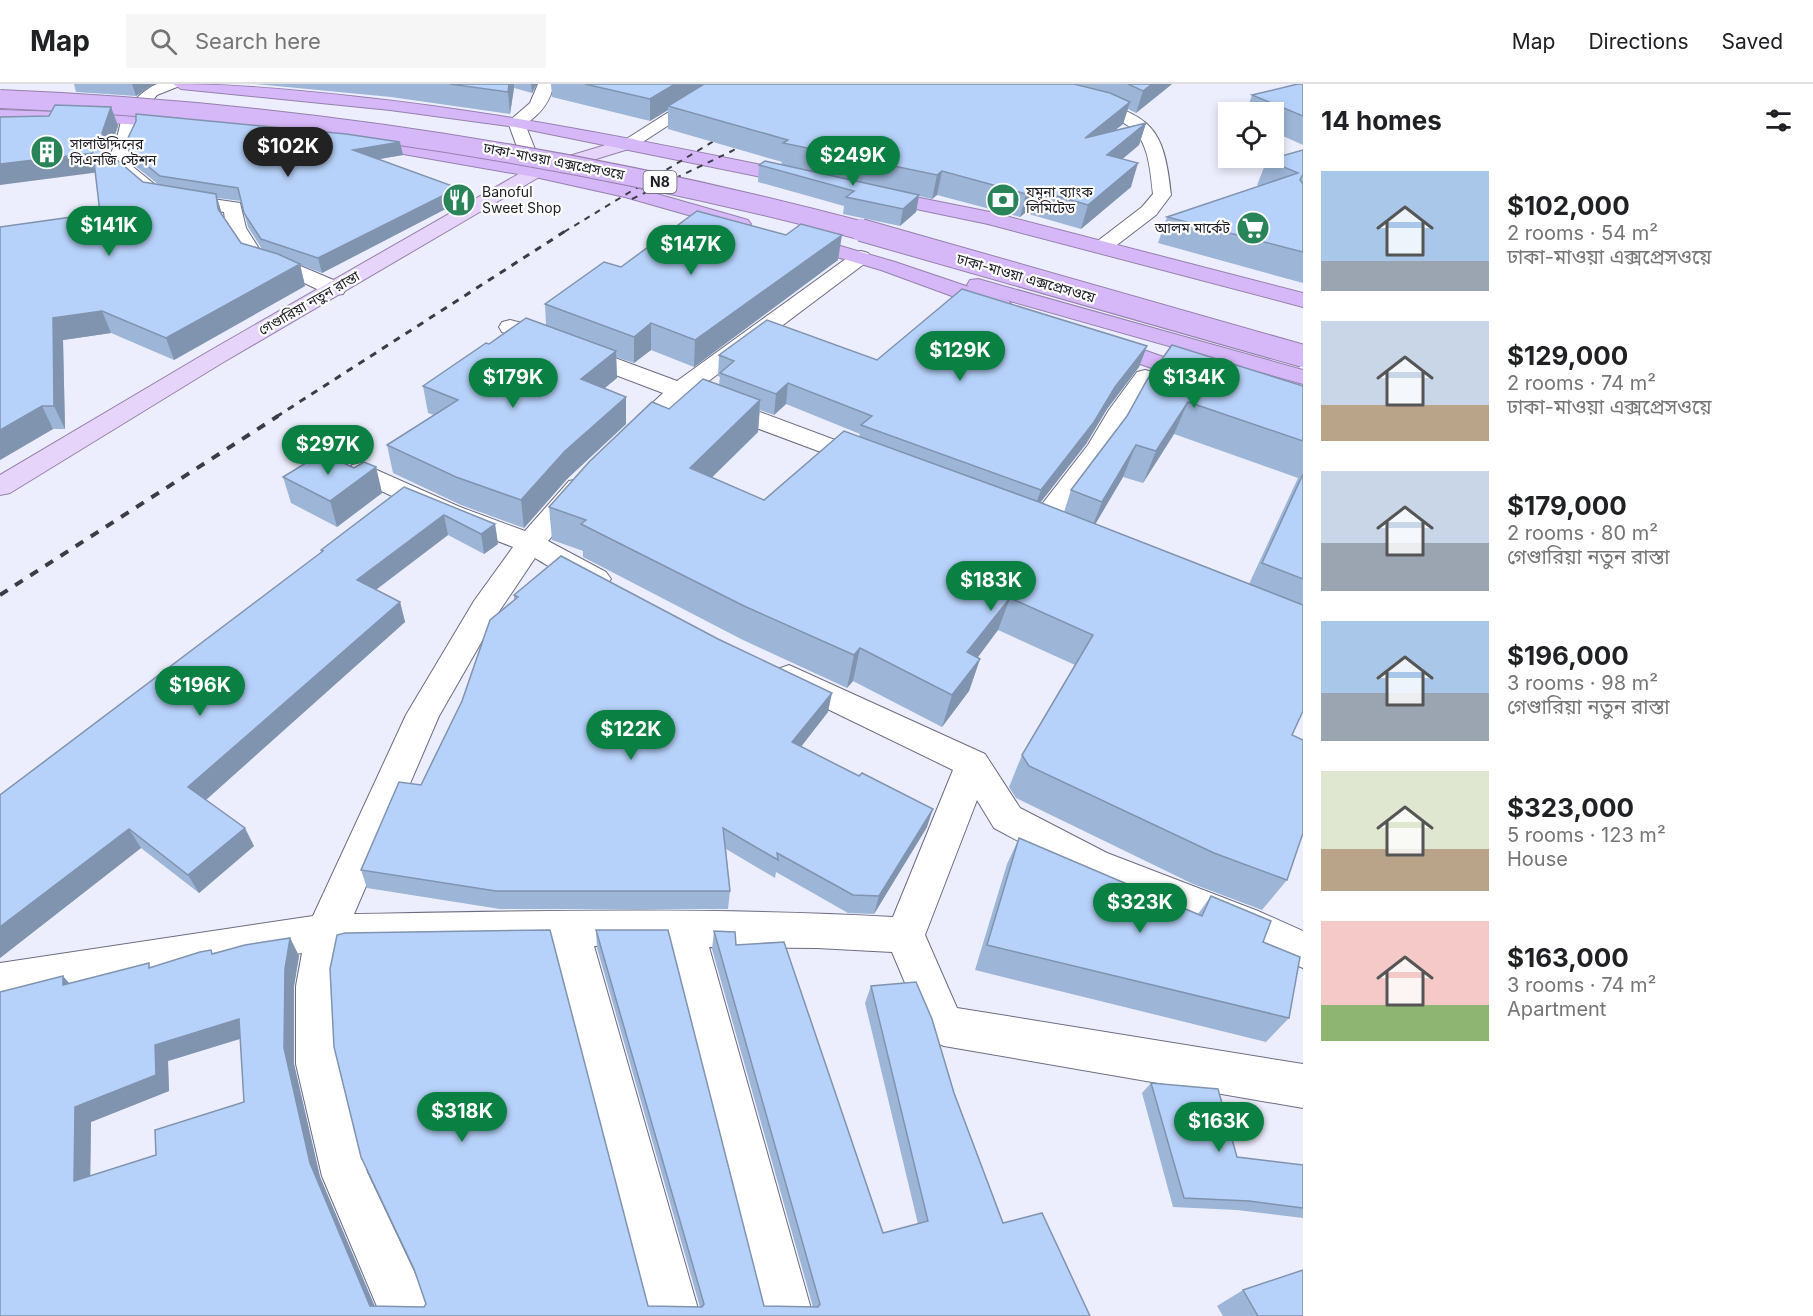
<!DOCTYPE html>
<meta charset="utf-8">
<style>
body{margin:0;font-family:Inter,"Noto Sans Bengali",sans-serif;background:#f6f6f6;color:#202124;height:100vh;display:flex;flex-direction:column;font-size:22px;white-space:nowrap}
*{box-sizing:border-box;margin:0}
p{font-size:20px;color:#757577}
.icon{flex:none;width:33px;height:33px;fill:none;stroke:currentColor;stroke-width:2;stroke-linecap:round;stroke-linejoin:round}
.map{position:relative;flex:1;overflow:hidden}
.sheet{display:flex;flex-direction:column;background:#fff;width:510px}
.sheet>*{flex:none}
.buttons{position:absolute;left:1218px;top:18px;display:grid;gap:12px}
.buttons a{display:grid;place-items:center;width:66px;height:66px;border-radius:0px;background:#fff;box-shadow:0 3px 9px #0003;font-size:30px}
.price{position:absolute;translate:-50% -51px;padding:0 14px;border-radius:21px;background:#0b8043;color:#fff;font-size:20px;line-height:39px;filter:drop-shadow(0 2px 3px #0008)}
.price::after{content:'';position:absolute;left:50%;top:36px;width:18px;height:14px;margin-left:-9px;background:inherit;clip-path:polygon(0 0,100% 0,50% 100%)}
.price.current{background:#222;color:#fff}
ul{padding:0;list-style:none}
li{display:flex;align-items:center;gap:18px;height:150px;padding:0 18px}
li span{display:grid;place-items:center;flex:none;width:168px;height:120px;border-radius:0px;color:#555}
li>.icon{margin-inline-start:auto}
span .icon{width:72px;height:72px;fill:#fffc;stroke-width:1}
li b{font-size:26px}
h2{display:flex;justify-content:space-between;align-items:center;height:72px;padding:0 18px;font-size:26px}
header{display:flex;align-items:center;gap:36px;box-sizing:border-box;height:84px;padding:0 30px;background:#fff;border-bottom:2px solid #e0e0e0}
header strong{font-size:28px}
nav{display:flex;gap:33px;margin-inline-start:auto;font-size:21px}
.search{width:420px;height:54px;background:#f6f6f6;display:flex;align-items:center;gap:15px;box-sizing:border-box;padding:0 21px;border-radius:0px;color:#757577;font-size:22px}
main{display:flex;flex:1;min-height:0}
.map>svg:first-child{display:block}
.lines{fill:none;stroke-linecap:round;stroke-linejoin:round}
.street-casing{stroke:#6b6c81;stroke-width:2}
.secondary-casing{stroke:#6b6c81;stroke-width:2}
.primary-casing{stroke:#9581ad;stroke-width:2}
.highway-casing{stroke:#9581ad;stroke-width:2}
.street{fill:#fff;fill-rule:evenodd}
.secondary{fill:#fff;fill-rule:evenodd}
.primary{fill:#e6d4fa;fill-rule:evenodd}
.highway{fill:#d6b7f7;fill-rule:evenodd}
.rail-far2{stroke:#3b3c45;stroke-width:2;stroke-dasharray:6 6;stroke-linecap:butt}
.rail-far1{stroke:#3b3c45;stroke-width:3;stroke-dasharray:7 7;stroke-linecap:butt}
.rail{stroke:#3b3c45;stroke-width:4;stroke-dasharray:9 9;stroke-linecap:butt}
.highway-bridge-far1-casing{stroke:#9581ad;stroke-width:20;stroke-linecap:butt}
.highway-bridge-casing{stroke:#9581ad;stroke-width:24;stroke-linecap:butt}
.highway-bridge-far1{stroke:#d6b7f7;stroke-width:18}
.highway-bridge{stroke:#d6b7f7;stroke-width:22}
.wall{fill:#9db5d7;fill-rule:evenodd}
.shaded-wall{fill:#8093af}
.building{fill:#b7d2fa;stroke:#8093af;stroke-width:1.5;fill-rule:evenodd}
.labels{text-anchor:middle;stroke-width:4.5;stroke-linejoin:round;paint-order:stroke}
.far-poi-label{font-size:14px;fill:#1b1c24;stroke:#fdfdfd;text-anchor:start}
.far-street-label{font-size:14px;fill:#1b1c24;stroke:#fdfdfd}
.shield{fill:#fdfdfd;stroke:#5f6065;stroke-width:1.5}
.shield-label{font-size:14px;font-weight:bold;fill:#1b1c24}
</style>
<header>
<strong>Map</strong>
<div class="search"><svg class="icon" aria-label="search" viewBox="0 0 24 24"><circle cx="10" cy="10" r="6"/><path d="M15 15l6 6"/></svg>Search here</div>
<nav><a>Map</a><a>Directions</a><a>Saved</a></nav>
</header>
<main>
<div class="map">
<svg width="1303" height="1232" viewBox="0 0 1303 1232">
<rect width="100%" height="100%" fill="#edeefd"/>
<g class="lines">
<g class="street-casing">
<g id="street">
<path d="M157 0H179L177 3 157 11 137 35 138 49 129 69 132 82 164 108 240 119 246 144 263 171 298 181 343 200 346 205 343 210 335 211 327 210 284 189 249 179 226 144 224 128 151 117 118 88 111 69C117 56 118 50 121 37 123 24 146 4 157 0Z"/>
<path d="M1084 14C1151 31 1164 42 1171 111L1156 131 1109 167H1095L1092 163 1095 159 1142 123 1153 110C1147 46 1139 40 1078 22L1076 19 1078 16Z"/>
<polygon points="861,167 868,169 871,173 868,177 698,305 878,372 882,378 878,384 869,386 684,317 640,358 631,361 622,358 618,353 622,348 663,309 502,248 499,243 502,238 510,236 518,238 677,297 854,169"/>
<polygon points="1145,286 1153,288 1157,293 1133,327 1109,369 1049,449 1039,452 1029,449 1025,443 1029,437 1088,361 1109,326 1137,288"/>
<path d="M361 379 460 423 525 447 569 397 579 395 589 397 593 403 589 409 548 457 606 488 611 495 606 502C583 509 555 485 535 474L498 529 439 632 354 830C533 827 713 823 893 833L953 686 778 601 773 593 778 585 789 581 985 670 1020 724 1107 769 1258 827 1303 847V884L1230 851 1081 791 994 744 977 716 925 851 957 924 1303 980V1024L944 962 929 956 892 868 817 864 709 863 813 1232H763L669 862H594L700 1232H650L554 862 343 865 336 902 340 980 367 1088 419 1198 431 1232H381L322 1092 296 980V902L302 869 0 917V879L313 832 406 631 474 517 513 463 440 435 352 393 348 387 352 381Z"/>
</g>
</g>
<g class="secondary-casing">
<g id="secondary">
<path d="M538 0H554C550 18 541 30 525 40L544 88 541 92H529L526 88 508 38 530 19Z"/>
<polygon points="713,0 732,0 635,63 623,63 620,59"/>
</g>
</g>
<g class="primary-casing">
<polygon id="primary" points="629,54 635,55 638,59 635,63 541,92 222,279 10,409 0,411 0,391 206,269 529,84"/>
</g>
<g class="highway-casing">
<g id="highway">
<path d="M173 0C235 0 297 6 359 13 508 29 654 59 801 89L808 91 810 95 808 99 801 101 515 43 390 26 181 5Z"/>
<polygon points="0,26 128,30 181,35 187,36 189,40 187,44 181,45 128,40 0,36"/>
<polygon points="358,52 535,83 629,102 748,136 751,140 748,144 741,146 625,113 535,93 352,61 349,57 352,53"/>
<polygon points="875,105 990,128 1303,209 1303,223 988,140 868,115 866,111 868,107"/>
<polygon points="796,149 895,178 969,203 967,201 970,196 978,195 1303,286 1303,300 996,213 1009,217 1012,222 1009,227 1001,229 993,227 881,186 789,159 786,155 789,151"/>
<polygon points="1100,251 1210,289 1214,294 1210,299 1202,301 1194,299 1092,263 1088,258 1092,253"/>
</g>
</g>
<use href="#street" class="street"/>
<use href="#secondary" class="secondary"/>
<use href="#primary" class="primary"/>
<use href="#highway" class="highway"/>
<g class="rail-far2">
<polyline points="632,115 732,67 749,56"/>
<polyline points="564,148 727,49"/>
</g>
<polyline class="rail-far1" points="276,333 567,146"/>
<polyline class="rail" points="0,511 278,332"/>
<g class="highway-bridge-far1-casing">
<path id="highway-bridge-far1" d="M0 15C295 27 581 72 867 148"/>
</g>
<g class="highway-bridge-casing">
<polyline id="highway-bridge" points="861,146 1303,272"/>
</g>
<use href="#highway-bridge-far1" class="highway-bridge-far1"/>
<use href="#highway-bridge" class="highway-bridge"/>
</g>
<g class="wall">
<polygon points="74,0 154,0 136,12 76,8"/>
<polygon points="255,0 537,0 532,9 514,4 510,30 391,13"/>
<polygon points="551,0 1172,0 1136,29 1128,25 1123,40 1115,46 1146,39 1139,61 1122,75 1131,103 1081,145 1025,129 1020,133 937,111 932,115 919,112 916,128 900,142 843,130 844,122 758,98 759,81 781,81 782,78 668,45 668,26 650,37 552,13"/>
<polygon points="1303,0 1303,61 1274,48 1274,28 1246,28 1252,11"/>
<path d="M111 23 118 42 109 68V70L143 98 159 101 134 81 129 67 403 71 379 75 459 118 322 189 300 181 305 202 174 276 111 249 63 256 65 345H53L0 376 100 129 95 89 49 32ZM217 114 241 117 248 143 262 165 241 159 222 131Z"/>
<polygon points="1303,66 1303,199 1158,159 1167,133 1259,102 1257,101 1267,76"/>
<polygon points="838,176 694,283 651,266 634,279 616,273 617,294 604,304 626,313 626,340 567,395 524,444 461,421 393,389 387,361 434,331 428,329 423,302 489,260 546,241 545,220 621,183"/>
<path d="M1147 262 1139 283 1107 325 1086 360 1040 419 1064 428 1071 406 1127 332 1147 296 1303 302V627L1292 651 1287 796 1262 826 1193 800 1016 714 1009 703 1022 671 1075 581 998 546 978 573 980 575 969 607 942 643 853 597 847 604 741 555 583 473V467L552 456 549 423 669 325 719 301 720 293 718 292 719 271 877 276ZM786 320 860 350 859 352 764 416 712 393 758 348 760 326 774 331ZM1174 350 1298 394 1249 500 1095 440 1123 393 1143 399Z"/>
<polygon points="376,383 382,409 337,443 291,419 283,393"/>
<polygon points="404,403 495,440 498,460 484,470 448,451 376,506 400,518 405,538 206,716 254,762 199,809 141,764 0,874 322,468 321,466"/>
<polygon points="514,511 828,628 801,662 927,743 874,830 848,829 776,788 775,794 726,765 730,807 728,825 500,825 367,804 361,786 421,701 514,516"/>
<polygon points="1019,754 1198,830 1211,812 1289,934 1266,958 975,886 1007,780"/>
<path d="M596 846 764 1222 813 1223 712 865 714 847 736 861 883 1149 918 1140 865 919 871 902 954 1009 1003 1139 1090 1232H0L70 899 153 883 213 869 290 854 299 872 294 902V980L320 1093 374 1222 424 1223 648 1222 700 1223 597 864ZM240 955 244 1018 156 1071 90 1092 91 1038 169 1007 168 977Z"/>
<polygon points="1151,999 1237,1073 1303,1081 1303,1134 1237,1126 1173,1123 1142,1009"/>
<polygon points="1243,1206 1303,1232 1223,1232 1217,1222"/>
</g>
<g class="shaded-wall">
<polygon points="132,0 154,0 136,12"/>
<polygon points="509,0 514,0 514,4 510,30 508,8"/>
<polygon points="531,0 537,0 532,9"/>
<polygon points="675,0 709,0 668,22 668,26 650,37 650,15"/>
<polygon points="1152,0 1172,0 1136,29 1143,7"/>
<polygon points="1130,18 1123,40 1078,76 1085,54"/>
<polygon points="111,23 118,42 109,68 116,89 102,49"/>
<polygon points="1146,39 1139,61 1100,94 1107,71"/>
<polygon points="400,58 403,71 356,79 353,66"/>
<polygon points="93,69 100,88 0,101 0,80"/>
<polygon points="1138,79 1131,103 1081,145 1088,121"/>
<polygon points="942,87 937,111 932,115 937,91"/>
<polygon points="458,104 459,118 322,189 318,174"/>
<polygon points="1032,105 1025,129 1020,133 1026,110"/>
<polygon points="216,110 222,130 218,125"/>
<polygon points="919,111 916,128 900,142 903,125"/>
<polygon points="842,151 838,176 694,283 695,256"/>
<polygon points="300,180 305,202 174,276 166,254"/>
<polygon points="102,227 111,249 63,256 65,345 54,322 53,234"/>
<polygon points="651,239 651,266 634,279 634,253"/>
<polygon points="1147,262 1139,283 1107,325 1086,360 1033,428 1041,406 1115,303"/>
<polygon points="616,267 617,294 582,323 581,295"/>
<polygon points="788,299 786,320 774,331 776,310"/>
<polygon points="626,313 626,340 567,395 524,444 521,416 565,367"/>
<polygon points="760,316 758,348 689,416 690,384"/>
<polygon points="1188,318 1174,350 1143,399 1156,367"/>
<polygon points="42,322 53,345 0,376 0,346"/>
<polygon points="1136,361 1123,393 1089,451 1102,418"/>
<polygon points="376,383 382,409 337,443 330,417"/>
<polygon points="444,431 448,451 362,516 357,496"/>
<polygon points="495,440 498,460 484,470 481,450"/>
<polygon points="1010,514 998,546 957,601 967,568"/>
<polygon points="400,518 405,538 199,722 188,703"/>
<polygon points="860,564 853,597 847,604 854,571"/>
<polygon points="980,575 969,607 942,643 952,611"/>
<polygon points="832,609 828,628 790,677 792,658"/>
<polygon points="933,725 927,743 874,830 879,812"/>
<polygon points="245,744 254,762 199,809 188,791"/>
<polygon points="129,745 141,764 0,874 0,843"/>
<polygon points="290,854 299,872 294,902 294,980 320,1093 379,1232 370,1222 310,1079 284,964 285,885"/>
<polygon points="63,892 78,909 63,901"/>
<polygon points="239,935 249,952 168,977 169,1007 91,1038 90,1111 74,1097 75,1023 155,961"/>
</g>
<g class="building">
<polygon points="450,0 509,0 508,8"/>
<polygon points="585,0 675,0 650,15"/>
<polygon points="704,0 1074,0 1110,9 1130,18 1085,54 1146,39 1107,71 1138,79 1088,121 1032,105 1026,110 942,87 937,91 783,59 788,56 668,22"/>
<polygon points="1128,0 1152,0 1143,7"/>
<polygon points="1298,0 1303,0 1303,32 1252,11"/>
<polygon points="55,21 111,23 102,49 109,69 143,98 216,110 218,125 241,159 278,170 300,180 166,254 102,227 53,234 54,322 42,322 0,346 0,143 100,129 93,69 0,80 0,33 49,32"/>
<polygon points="136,30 346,50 400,58 353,66 458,104 318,174 261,155 244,129 238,104 160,92 129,67 127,56 136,37"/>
<polygon points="1303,66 1303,90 1300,96 1303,100 1303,168 1167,133 1298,89 1267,76"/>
<polygon points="765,77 919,111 903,125 846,113 854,107 759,81"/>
<polygon points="697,127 786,151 801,140 842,151 695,256 651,239 634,253 545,220 604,178 621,183"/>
<polygon points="962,205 1147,262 1115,303 1094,338 1041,406 861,341 872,332 788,299 776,310 720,289 734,277 719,271 767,236 877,276"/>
<polygon points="526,234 616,267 581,295 626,313 565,367 521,416 456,393 387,361 458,316 423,302 486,259 489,260"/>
<polygon points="1172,261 1303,302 1303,357 1188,318 1156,367 1136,361 1102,418 1071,406 1127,332 1147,296"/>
<polygon points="703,295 760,316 690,384 764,416 844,347 1039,418 1303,521 1303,627 1292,651 1303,656 1303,749 1287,796 1214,769 1029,682 1022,671 1093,551 1010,514 967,568 980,575 952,611 860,564 854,571 744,522 581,440 586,436 549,423 589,378 652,318 669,325"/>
<polygon points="322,369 354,384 364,378 376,383 330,417 283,393"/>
<polygon points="1303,390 1303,495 1262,479"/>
<polygon points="404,403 495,440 481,450 444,431 357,496 400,518 188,703 245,744 188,791 129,745 0,843 0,711 323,467 321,466"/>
<polygon points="561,472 718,555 832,609 792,658 859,692 862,689 933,725 879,812 853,811 777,769 778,776 723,744 730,807 496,807 361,786 399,698 421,701 462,617 490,536 518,513 514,511"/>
<polygon points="1019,754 1202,832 1211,812 1271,837 1263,858 1300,873 1289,934 987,861"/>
<path d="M550 846 648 1222 702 1223 704 1220 596 846H668L764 1222 818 1223 820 1220 714 847 735 848 736 861 784 858 883 1149 928 1137 871 902 916 898 932 935 954 1009 1003 1139 1042 1129 1090 1232H0V908L63 892V901L149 879V884L200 868 211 866 212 870 245 861 290 854 285 885 284 964 310 1079 370 1222 424 1223 426 1220 414 1185 361 1073 334 963 330 885 337 851 345 849ZM239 935 244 1018 155 1046 156 1071 74 1097 75 1023 156 991 155 961Z"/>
<polygon points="1151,999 1218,1005 1237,1073 1303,1081 1303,1124 1249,1117 1184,1114"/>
<polygon points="1303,1186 1303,1232 1258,1232 1243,1206"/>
</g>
<defs>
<g id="building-disc" transform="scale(1.725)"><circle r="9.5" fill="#2a845a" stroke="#fdfdfd"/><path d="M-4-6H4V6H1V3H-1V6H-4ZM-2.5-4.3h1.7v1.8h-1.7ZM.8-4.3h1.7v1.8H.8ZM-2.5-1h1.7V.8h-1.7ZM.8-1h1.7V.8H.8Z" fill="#fff"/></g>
<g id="restaurant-disc" transform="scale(1.725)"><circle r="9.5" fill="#2a845a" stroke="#fdfdfd"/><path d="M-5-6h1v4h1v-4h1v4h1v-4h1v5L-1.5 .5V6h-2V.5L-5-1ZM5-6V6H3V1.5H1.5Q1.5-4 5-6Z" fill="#fff"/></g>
<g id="bank-disc" transform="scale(1.725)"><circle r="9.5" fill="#2a845a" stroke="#fdfdfd"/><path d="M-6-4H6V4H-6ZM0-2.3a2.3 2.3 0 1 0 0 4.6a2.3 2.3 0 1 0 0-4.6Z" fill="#fff"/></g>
<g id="supermarket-disc" transform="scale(1.725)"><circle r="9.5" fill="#2a845a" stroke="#fdfdfd"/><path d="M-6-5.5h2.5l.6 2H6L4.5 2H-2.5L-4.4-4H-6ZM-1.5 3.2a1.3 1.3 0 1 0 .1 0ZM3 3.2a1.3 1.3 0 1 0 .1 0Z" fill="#fff"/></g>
</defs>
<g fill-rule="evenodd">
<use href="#building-disc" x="47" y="68"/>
<use href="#restaurant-disc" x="459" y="116"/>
<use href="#bank-disc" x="1003" y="116"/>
<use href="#supermarket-disc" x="1253" y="144"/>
</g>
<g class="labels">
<g class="far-poi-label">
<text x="70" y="65">সালাউদ্দিনের<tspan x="70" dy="16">সিএনজি স্টেশন</tspan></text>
<text x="482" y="113">Banoful<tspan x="482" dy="16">Sweet Shop</tspan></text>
<text x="1026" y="113">যমুনা ব্যাংক<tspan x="1026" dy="16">লিমিটেড</tspan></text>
<text x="1230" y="149" text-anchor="end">আলম মার্কেট</text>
</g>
<g class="far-street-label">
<text transform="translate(554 77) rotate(11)" y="5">ঢাকা-মাওয়া এক্সপ্রেসওয়ে</text>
<text transform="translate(1026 194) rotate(16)" y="5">ঢাকা-মাওয়া এক্সপ্রেসওয়ে</text>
<text transform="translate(309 219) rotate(-30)" y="5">গেণ্ডারিয়া নতুন রাস্তা</text>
</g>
<rect class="shield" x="643.5" y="87" width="33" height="22" rx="4.5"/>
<g class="shield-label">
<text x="660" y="103">N8</text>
</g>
</g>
</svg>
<div class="buttons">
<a><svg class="icon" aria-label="locate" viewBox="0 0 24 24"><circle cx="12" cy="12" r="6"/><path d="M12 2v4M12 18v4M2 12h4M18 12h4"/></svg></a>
</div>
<b class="price current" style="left:288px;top:94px">$102K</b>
<b class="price" style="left:853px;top:103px">$249K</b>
<b class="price" style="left:109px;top:173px">$141K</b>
<b class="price" style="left:691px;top:192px">$147K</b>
<b class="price" style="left:960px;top:298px">$129K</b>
<b class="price" style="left:513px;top:325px">$179K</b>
<b class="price" style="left:1194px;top:325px">$134K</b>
<b class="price" style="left:328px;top:392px">$297K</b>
<b class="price" style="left:991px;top:528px">$183K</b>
<b class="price" style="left:200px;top:633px">$196K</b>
<b class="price" style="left:631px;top:677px">$122K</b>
<b class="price" style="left:1140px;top:850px">$323K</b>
<b class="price" style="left:462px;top:1059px">$318K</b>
<b class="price" style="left:1219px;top:1069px">$163K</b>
</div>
<section class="sheet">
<h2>14 homes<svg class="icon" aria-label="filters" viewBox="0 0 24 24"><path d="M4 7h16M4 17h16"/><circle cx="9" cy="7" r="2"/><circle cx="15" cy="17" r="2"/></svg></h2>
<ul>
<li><span style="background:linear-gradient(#a9c7e8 75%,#9aa5b1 0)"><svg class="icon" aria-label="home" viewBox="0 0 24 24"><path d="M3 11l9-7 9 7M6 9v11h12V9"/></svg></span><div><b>$102,000</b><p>2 rooms · 54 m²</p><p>ঢাকা-মাওয়া এক্সপ্রেসওয়ে</p></div></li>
<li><span style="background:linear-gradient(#c9d6e8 70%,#b9a48a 0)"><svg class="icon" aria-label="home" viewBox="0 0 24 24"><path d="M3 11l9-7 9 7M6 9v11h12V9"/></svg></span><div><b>$129,000</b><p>2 rooms · 74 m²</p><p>ঢাকা-মাওয়া এক্সপ্রেসওয়ে</p></div></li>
<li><span style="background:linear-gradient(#c9d6e8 60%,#9aa5b1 0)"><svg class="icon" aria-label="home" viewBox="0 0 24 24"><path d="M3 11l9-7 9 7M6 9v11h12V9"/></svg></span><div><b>$179,000</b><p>2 rooms · 80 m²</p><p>গেণ্ডারিয়া নতুন রাস্তা</p></div></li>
<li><span style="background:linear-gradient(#a9c7e8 60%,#9aa5b1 0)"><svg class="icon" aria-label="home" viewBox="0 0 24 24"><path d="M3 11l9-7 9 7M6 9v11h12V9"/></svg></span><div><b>$196,000</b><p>3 rooms · 98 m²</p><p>গেণ্ডারিয়া নতুন রাস্তা</p></div></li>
<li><span style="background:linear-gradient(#dfe7d0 65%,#b9a48a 0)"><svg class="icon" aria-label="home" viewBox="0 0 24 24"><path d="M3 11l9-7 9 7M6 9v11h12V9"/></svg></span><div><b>$323,000</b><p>5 rooms · 123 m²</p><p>House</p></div></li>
<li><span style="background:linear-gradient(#f6c9c9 70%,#8fb573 0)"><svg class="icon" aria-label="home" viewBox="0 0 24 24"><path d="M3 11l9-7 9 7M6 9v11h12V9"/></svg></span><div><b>$163,000</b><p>3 rooms · 74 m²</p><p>Apartment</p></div></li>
</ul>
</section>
</main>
